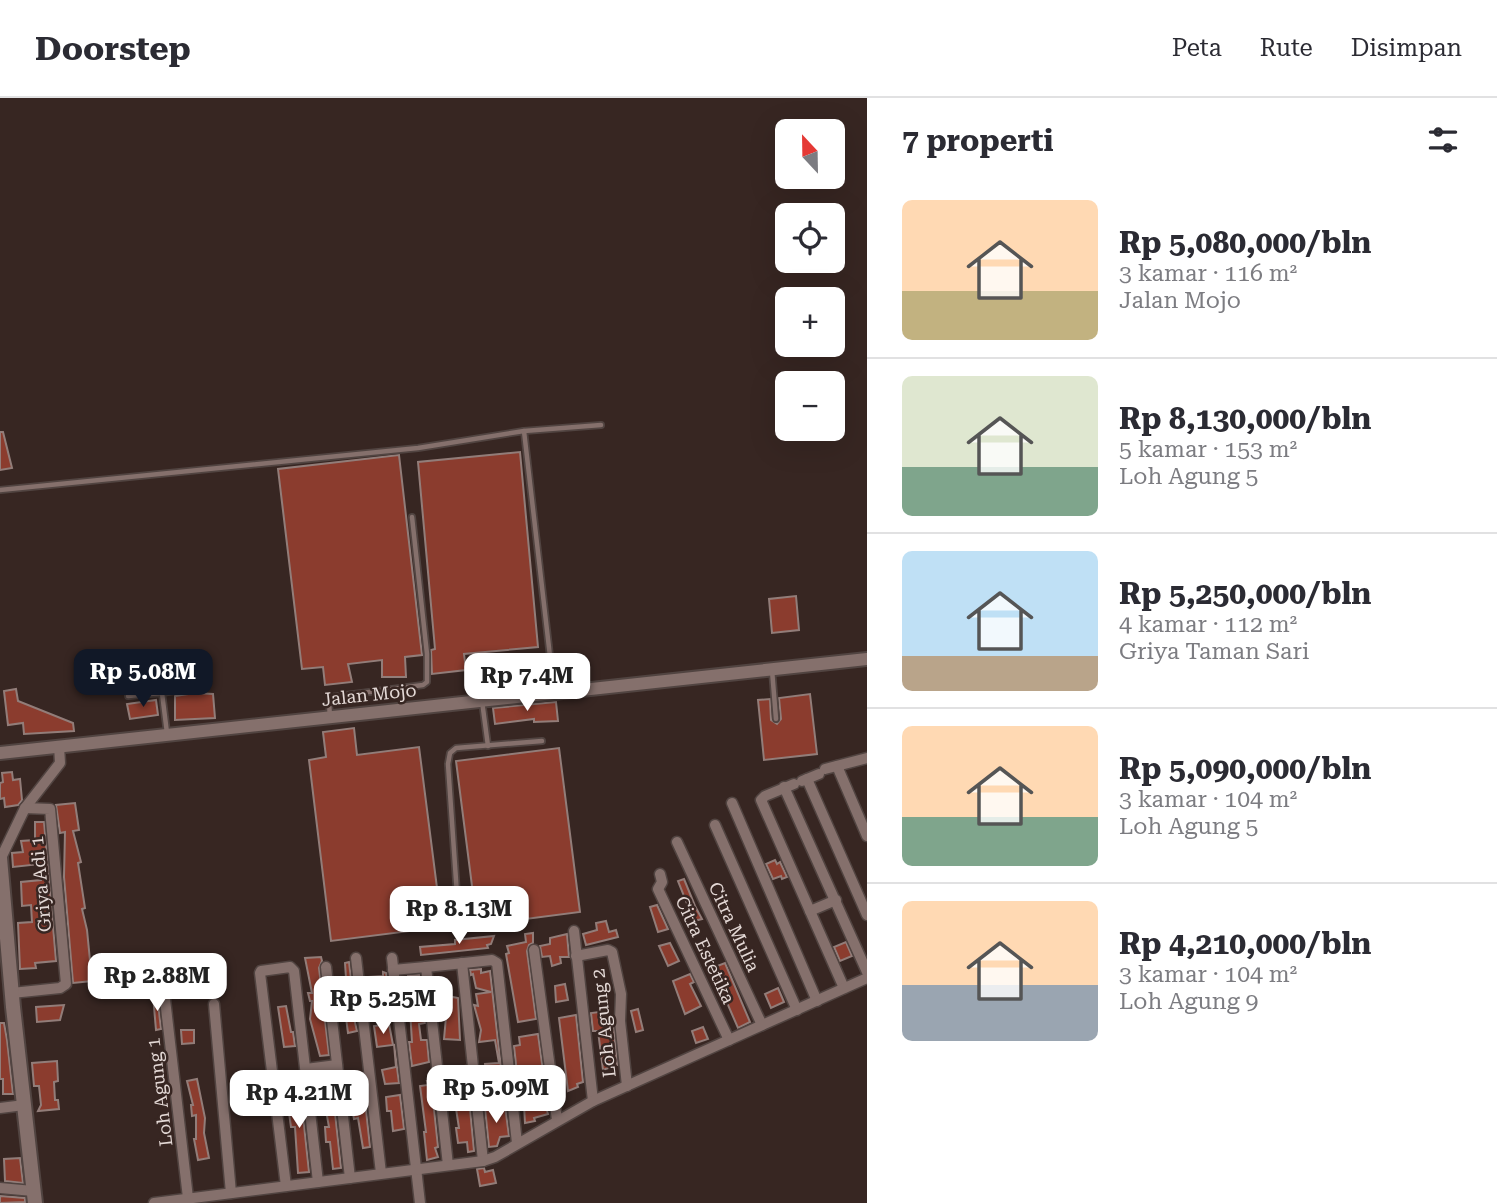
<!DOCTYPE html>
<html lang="id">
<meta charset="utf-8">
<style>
body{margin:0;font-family:"Roboto Serif",serif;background:#f7f7f7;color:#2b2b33;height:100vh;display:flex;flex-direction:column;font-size:26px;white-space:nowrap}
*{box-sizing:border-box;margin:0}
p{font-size:23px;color:#7c7c81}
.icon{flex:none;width:38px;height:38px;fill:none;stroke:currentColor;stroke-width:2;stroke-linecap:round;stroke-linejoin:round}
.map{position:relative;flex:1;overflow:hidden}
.drawer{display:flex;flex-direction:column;background:#fff;width:630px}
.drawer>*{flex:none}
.needle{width:46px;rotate:338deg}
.tools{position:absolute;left:775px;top:21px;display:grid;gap:14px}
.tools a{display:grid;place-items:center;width:70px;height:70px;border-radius:10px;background:#fff;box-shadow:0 7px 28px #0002;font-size:35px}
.price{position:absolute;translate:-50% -60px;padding:0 16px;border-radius:14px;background:#fff;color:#222;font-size:23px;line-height:46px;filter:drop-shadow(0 2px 4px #0008)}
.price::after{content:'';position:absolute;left:50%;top:42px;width:21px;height:16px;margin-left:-10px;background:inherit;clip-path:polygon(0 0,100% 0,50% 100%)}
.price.on{background:#111827;color:#fff}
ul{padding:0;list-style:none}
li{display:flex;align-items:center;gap:21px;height:175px;padding:0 35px}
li+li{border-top:2px solid #e1e1e2}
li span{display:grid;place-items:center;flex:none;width:196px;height:140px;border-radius:10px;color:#555}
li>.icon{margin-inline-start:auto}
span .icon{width:84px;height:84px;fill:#fffc;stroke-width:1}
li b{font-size:30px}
h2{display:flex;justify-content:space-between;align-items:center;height:84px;padding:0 35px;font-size:30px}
header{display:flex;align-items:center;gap:42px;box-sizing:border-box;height:98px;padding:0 35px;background:#fff;border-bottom:2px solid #e1e1e2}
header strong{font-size:33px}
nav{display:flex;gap:38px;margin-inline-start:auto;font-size:24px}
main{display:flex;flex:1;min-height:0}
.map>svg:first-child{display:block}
.building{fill:#8b3c2e;stroke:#927d79;stroke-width:2}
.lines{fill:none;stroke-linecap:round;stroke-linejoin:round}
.service-casing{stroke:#514441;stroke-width:8}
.minor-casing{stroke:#514441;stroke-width:13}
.tertiary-casing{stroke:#514441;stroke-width:16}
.secondary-casing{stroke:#514441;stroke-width:18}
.service{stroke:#85706c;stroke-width:4.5}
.minor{stroke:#85706c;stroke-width:10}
.tertiary{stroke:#85706c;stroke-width:12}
.secondary{stroke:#85706c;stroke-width:14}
.labels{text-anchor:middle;stroke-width:5;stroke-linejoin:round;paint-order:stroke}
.street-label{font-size:18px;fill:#e4d9d6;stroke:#372622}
</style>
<header>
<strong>Doorstep</strong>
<nav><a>Peta</a><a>Rute</a><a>Disimpan</a></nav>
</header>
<main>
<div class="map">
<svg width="867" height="1105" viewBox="0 0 867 1105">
<rect width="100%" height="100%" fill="#372622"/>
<g class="building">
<polygon points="0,334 3,334 12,370 0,372"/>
<polygon points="520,354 538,549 464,556 466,572 432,576 431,552 435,551 418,364"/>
<polygon points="399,357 422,557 405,559 406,579 382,579 382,562 348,566 352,584 325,587 323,569 302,571 278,371"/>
<polygon points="796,498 799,532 772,535 769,501"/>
<polygon points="16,591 18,603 73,625 74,633 24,636 23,625 8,627 4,593"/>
<polygon points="195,595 213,596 215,620 175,622 175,598"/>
<polygon points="810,596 817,656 764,662 758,602 770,601 771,622 777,626 781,621 779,600"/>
<polygon points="156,602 158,617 130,621 127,606"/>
<polygon points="556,604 558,623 534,624 534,621 495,626 493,610"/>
<polygon points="354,630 357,657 419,649 442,829 331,843 309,662 326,659 323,634"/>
<polygon points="559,650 580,814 503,824 502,819 500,825 477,827 456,663"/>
<polygon points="12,674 13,682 20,681 22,702 18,707 5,709 4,700 0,701 0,685 3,684 2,675"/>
<polygon points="75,705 79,732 73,733 81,764 78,765 85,810 82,811 87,832 92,883 73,885 64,779 65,734 60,735 56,707"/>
<polygon points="35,724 44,724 56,863 35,865 36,870 20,871 18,825 32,824 31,807 22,808 21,784 41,782 40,766 13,769 12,755 23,754 21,743 35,742"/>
<polygon points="775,762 777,766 780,764 787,779 782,781 781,778 773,781 766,766"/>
<polygon points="684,781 695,808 702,821 694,823 678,783"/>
<polygon points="657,807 668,831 658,834 650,809"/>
<polygon points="606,823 609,834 616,832 618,839 586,847 583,836 597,832 596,825"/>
<polygon points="533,835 533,845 529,847 527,853 536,921 518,924 506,856 509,855 507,848 526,844 525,836"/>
<polygon points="567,836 569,859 560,859 561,865 552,868 550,858 542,859 540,848 550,846 550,840"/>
<polygon points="494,838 491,846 487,847 488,850 421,857 420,849 455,846 455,842"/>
<polygon points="846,844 852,858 840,863 834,849"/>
<polygon points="670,845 679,863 668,868 659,848"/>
<polygon points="321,859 322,863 319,870 329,957 320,958 310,921 312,903 310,903 308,895 312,895 305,860"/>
<polygon points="349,864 353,899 349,899 357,933 348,935 345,912 338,912 337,902 344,902 343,881 346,880 345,865"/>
<polygon points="725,865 750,924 738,930 712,870"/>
<polygon points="481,871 481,875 490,873 504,996 484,1001 481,977 486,976 485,966 499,965 495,942 479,944 481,932 474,907 478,908 476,896 491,894 476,890 473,876 471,877 470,872"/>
<polygon points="383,874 386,875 391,914 388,906 375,908 372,897 368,897 367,888 370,888 369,879 383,878"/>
<polygon points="690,876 694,884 690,886 701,908 685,916 673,883"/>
<polygon points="419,877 421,890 417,891 419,915 424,915 425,925 419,926 421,942 427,942 429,964 412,968 409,944 412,944 410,912 405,912 404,897 410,896 408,878"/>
<polygon points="565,886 568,902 556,904 555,888"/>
<polygon points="778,890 784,904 771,910 765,896"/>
<polygon points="153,897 157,897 161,931 156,932"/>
<polygon points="453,899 458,900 460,942 444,941 446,919 444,911 440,911 438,901"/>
<polygon points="64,907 60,922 37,924 36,909"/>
<polygon points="286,908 291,934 293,934 295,948 284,949 278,909"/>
<polygon points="638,911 643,932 636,934 631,913"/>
<polygon points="607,913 609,923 613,922 617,967 603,972 598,933 593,933 591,915"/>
<polygon points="576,917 583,984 577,986 578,989 568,993 559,920"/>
<polygon points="0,925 4,925 7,942 13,996 3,996 3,981 0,981"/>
<polygon points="389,926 393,947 377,949 374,928"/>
<polygon points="703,929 708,941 696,945 692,933"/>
<polygon points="181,932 194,932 194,945 182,946"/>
<polygon points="538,936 547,1002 544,1002 548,1016 534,1020 535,1023 525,1025 524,1007 526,1007 524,992 519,993 514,948 520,947 519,939"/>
<polygon points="394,946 399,985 385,986 382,972 396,969"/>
<polygon points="57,963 58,983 54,984 55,1002 58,1002 59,1011 38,1013 41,1007 39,988 34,988 32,965"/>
<polygon points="465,968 469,1004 467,1004 470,1011 474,1053 468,1054 467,1044 458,1045 456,1030 459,1030 455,1004 449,1004 445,971"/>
<polygon points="197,981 205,1020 204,1035 209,1060 198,1062 194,1041 196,1041 196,1017 192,1018 191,1007 193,1007 187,983"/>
<polygon points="427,983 431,983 438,1049 435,1050 438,1059 427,1062 424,1034 426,1034 420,988 428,987"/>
<polygon points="300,990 309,1074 298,1075 295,1029 291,1029 289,1015 293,1015 289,991"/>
<polygon points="400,997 404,1031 393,1033 391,1013 387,1013 386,999"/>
<polygon points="365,1003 370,1049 363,1050 358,1020 354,1021 351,1005"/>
<polygon points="334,1006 341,1070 333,1071 330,1044 326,1044 325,1029 329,1029 325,1007"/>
<polygon points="505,1008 509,1038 500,1039 497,1048 489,1049 485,1010"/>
<polygon points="20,1060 23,1085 5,1083 4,1061"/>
<polygon points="484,1070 485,1074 493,1072 496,1085 480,1088 477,1071"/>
<polygon points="0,1098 25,1100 25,1104 0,1105"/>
</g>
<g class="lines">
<g class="service-casing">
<g id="service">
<polyline points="524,333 554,593"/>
<polyline points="0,392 418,350 524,333 601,327"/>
<polyline points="472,572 527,569 534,578 534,596"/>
<polyline points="772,572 776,621"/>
<polyline points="162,595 200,589"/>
<polyline points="128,598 162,595 167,635"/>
<polyline points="482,603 488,648"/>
<polyline points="330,619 329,605 331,599 423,587 427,584 427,556 412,419"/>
<polyline points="458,811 448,666 450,655 456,650 542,643"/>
</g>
</g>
<g class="minor-casing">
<g id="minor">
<polyline points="837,668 867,738"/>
<polyline points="825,671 867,660"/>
<polyline points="807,681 867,817"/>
<polyline points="802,683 819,676"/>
<polyline points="794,686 765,698 761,702 844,890"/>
<polyline points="784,689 867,874"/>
<polyline points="732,705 817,903"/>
<polyline points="715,727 797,912"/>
<polyline points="677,744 762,927"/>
<polyline points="0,762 25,710 60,665 59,648"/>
<polyline points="660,776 662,784 658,791 729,942"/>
<polyline points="810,813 836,802"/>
<polyline points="574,833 593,1003"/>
<polyline points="534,852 557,1022"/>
<polyline points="576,858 608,852 612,854 621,896 620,923 627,988"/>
<polyline points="356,860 381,1075"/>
<polyline points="392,860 420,1105"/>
<polyline points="462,865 483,1063"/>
<polyline points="326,869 350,1080"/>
<polyline points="426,869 492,862 497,865 517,1045"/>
<polyline points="393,872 426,869 448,1067"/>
<polyline points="163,884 188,1100"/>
<polyline points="12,895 60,890 66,886 50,711 25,710"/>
<polyline points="214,906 231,1095"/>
<polyline points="306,971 337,967"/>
<polyline points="0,1010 24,1007"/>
<polyline points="286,1088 260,875 261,873 290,869 294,873 318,1084"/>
<polyline points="0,1090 33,1093"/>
<polyline points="154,1105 483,1063 495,1059 593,1003 867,880"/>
</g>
</g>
<g class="tertiary-casing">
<polyline id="tertiary" points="0,655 867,561"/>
</g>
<g class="secondary-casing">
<polyline id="secondary" points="0,760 13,909 35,1105"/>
</g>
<use href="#service" class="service"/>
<use href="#minor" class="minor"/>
<use href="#tertiary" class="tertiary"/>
<use href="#secondary" class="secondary"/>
</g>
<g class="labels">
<g class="street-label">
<text transform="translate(369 597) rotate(-6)" y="6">Jalan Mojo</text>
<text transform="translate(41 786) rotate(-95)" y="6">Griya Adi 1</text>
<text transform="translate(734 829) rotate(65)" y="6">Citra Mulia</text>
<text transform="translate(705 852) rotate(65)" y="6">Citra Estetika</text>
<text transform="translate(604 925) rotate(-96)" y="6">Loh Agung 2</text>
<text transform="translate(160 994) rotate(-97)" y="6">Loh Agung 1</text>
</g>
</g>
</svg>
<div class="tools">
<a><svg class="needle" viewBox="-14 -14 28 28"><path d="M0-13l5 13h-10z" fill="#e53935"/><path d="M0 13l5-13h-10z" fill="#7c7c81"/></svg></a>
<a><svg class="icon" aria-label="locate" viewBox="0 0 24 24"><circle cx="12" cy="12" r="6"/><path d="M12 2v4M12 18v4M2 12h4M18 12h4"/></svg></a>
<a>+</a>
<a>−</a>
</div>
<b class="price on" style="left:143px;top:611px">Rp 5.08M</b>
<b class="price" style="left:527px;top:615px">Rp 7.4M</b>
<b class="price" style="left:459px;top:848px">Rp 8.13M</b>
<b class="price" style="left:157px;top:915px">Rp 2.88M</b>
<b class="price" style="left:383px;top:938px">Rp 5.25M</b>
<b class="price" style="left:496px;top:1027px">Rp 5.09M</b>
<b class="price" style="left:299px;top:1032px">Rp 4.21M</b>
</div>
<section class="drawer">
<h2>7 properti<svg class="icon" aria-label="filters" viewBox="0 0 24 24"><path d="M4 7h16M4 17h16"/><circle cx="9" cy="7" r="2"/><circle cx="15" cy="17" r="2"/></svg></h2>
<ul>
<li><span style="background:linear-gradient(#ffd9b3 65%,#c2b280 0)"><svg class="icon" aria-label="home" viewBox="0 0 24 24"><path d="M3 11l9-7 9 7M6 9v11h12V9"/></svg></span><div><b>Rp 5,080,000/bln</b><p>3 kamar · 116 m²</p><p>Jalan Mojo</p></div></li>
<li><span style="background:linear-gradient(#dfe7d0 65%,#7fa58c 0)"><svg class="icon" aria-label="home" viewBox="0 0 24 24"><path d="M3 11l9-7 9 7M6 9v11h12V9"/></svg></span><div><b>Rp 8,130,000/bln</b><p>5 kamar · 153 m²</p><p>Loh Agung 5</p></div></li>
<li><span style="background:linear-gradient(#bfe0f5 75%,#b9a48a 0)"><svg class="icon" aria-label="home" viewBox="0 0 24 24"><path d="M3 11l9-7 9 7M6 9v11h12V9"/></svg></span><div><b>Rp 5,250,000/bln</b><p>4 kamar · 112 m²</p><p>Griya Taman Sari</p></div></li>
<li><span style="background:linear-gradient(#ffd9b3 65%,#7fa58c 0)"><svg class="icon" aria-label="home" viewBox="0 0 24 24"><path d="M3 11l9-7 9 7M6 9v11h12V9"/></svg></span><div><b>Rp 5,090,000/bln</b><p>3 kamar · 104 m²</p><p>Loh Agung 5</p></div></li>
<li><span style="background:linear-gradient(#ffd9b3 60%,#9aa5b1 0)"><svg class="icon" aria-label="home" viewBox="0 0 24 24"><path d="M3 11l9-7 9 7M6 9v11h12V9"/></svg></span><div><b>Rp 4,210,000/bln</b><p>3 kamar · 104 m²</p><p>Loh Agung 9</p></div></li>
</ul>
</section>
</main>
